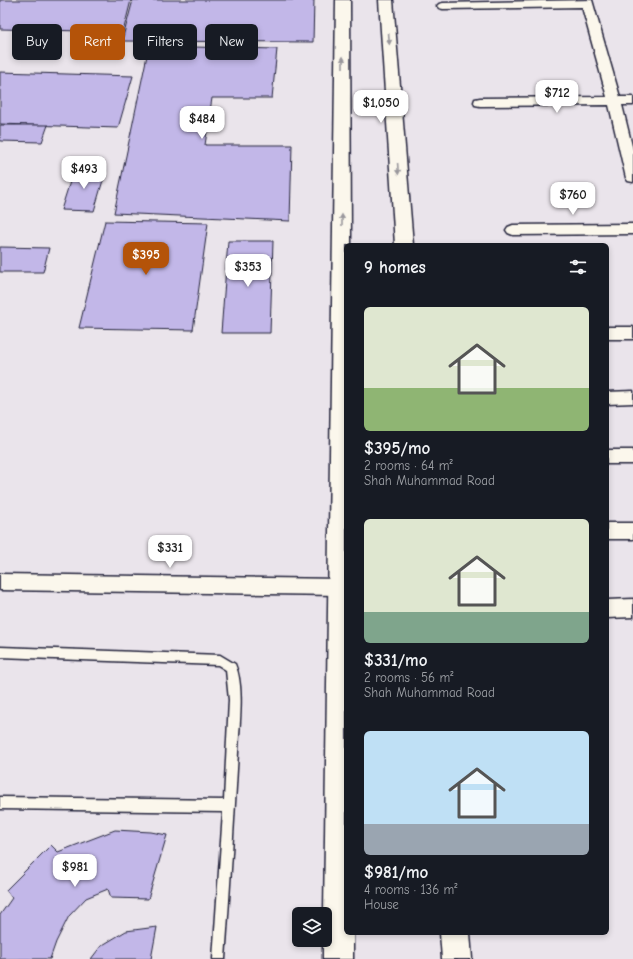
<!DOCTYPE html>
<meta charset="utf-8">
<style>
body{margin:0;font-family:"Comic Neue",sans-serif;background:#20242c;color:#f1f3f6;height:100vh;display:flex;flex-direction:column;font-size:15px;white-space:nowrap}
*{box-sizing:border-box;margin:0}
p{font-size:13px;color:#9ea1a6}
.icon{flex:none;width:22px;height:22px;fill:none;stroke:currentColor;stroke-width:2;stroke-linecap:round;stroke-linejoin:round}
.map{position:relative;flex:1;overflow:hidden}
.panel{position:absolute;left:344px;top:243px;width:265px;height:692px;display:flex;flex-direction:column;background:#171b24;border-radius:6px;box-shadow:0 2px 6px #0003}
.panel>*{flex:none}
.hud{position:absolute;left:12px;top:24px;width:272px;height:36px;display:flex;gap:8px}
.fabs{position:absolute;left:292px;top:907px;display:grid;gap:8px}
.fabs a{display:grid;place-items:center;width:40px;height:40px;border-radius:6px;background:#171b24;box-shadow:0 2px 6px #0003;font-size:20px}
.price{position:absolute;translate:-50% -34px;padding:0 9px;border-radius:8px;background:#fff;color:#222;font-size:13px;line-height:26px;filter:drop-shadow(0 1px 2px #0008)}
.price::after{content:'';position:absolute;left:50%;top:24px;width:12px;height:9px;margin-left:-6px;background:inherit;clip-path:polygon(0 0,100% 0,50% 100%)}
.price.on{background:#b45309;color:#fff}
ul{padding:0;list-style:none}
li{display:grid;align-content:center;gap:8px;height:212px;padding:0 20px}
li span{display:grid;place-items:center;height:124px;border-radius:6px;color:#555}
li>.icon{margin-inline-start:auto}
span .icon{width:72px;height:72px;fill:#fffc;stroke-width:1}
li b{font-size:17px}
h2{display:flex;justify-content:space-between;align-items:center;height:48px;padding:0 20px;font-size:17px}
.chip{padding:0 14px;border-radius:6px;background:#171b24;box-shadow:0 2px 6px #0003;font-size:14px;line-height:36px}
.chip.on{background:#b45309;color:#fff}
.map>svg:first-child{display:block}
.building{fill:#c2b7e8;stroke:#22223b}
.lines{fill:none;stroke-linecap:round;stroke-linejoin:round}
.service-casing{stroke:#22223b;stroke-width:3}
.minor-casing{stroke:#22223b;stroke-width:3}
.tertiary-casing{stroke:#22223b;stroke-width:3}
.service{fill:#fbf7ec;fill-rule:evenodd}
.minor{fill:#fbf7ec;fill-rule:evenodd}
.tertiary{fill:#fbf7ec;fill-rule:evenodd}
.oneway{fill:#99979c}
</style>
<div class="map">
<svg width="633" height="959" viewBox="0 0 633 959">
<rect width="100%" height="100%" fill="#eae4eb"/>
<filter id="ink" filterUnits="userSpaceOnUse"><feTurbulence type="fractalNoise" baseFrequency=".025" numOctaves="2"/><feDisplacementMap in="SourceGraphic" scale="8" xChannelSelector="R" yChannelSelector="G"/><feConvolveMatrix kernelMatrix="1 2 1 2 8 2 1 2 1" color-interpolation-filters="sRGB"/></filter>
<g filter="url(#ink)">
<g class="building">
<polygon points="0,0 131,0 123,32 0,29"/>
<polygon points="133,0 314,0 313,42 122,41"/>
<polygon points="149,46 277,49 272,98 212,98 205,145 292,145 290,221 114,213"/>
<polygon points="0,72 133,76 118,128 0,124"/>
<polygon points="0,125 48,125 42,142 0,141"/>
<polygon points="74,169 106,170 94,211 61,210"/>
<polygon points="105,221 208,223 193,330 79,328"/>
<polygon points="228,241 273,241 270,333 221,333"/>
<polygon points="0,247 49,248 43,272 0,272"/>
<polygon points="115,830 151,832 167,835 148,899 111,898 108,889 86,898 69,916 56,942 50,959 0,959 0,915 12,898 6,890 51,845 58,852"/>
<polygon points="157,927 151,959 91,959 101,946 126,931"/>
</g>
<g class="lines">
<g class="service-casing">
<path id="service" d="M0 647 220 655 235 664C245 687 239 726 238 752 234 821 230 890 225 959H213L223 812 0 809V797L224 800 229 700 226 670 218 665 0 657Z"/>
</g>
<g class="minor-casing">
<g id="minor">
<polygon points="592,0 620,97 633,97 633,105 622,105 633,150 633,182 628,181 626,178 609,105 480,106 475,105 474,102 475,99 480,98 607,97 582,7 443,9 439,8 437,6 439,4 443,3"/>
<polygon points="633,224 633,234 513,235 508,233 506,230 508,227 513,225"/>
<rect x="607" y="327" width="26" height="12"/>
<polygon points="633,391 633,403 607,404 607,392"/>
<rect x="607" y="450" width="26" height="14"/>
<rect x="607" y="523" width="26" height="16"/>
<polygon points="0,574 340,579 346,581 346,593 340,595 0,590"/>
<polygon points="633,599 633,617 607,618 607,600"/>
</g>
</g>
<g class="tertiary-casing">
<g id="tertiary">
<polygon points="336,0 350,0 351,245 346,245 346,933 353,933 353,959 323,959 323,940 325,940 325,914 324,914"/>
<polygon points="379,0 393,0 413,245 395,245"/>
<polygon points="440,933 470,933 472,959 442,959"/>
</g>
</g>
<use href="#service" class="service"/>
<use href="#minor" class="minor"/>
<use href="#tertiary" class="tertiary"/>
</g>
<defs><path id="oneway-solid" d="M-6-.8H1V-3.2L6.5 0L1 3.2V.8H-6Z"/></defs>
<g class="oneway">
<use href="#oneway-solid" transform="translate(389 39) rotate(86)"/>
<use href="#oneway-solid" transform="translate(343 62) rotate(-90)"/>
<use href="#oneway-solid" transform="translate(398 169) rotate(86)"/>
<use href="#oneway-solid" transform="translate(342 220) rotate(-90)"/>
</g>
</g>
</svg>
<div class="fabs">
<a><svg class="icon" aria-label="layers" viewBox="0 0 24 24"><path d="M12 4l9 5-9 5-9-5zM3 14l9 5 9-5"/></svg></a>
</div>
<b class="price" style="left:557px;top:114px">$712</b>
<b class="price" style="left:381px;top:124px">$1,050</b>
<b class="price" style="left:202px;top:140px">$484</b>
<b class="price" style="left:84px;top:190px">$493</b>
<b class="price" style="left:573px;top:216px">$760</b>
<b class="price on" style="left:146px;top:276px">$395</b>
<b class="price" style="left:248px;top:288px">$353</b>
<b class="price" style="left:170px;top:569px">$331</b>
<b class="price" style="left:75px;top:888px">$981</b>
<div class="hud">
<a class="chip">Buy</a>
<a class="chip on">Rent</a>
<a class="chip">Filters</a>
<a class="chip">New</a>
</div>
<section class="panel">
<h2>9 homes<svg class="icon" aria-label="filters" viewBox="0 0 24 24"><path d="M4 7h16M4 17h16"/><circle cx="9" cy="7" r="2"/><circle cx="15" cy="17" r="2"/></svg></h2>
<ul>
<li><span style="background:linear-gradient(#dfe7d0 65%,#8fb573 0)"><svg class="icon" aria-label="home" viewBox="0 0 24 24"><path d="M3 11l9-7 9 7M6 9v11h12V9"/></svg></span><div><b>$395/mo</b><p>2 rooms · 64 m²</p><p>Shah Muhammad Road</p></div></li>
<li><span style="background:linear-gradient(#dfe7d0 75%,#7fa58c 0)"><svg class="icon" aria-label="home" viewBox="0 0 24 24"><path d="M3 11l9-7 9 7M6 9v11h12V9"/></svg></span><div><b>$331/mo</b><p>2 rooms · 56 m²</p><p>Shah Muhammad Road</p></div></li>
<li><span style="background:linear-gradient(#bfe0f5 75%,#9aa5b1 0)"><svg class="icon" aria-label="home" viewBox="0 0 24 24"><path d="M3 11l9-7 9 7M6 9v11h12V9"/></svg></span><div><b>$981/mo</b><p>4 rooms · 136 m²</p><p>House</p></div></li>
</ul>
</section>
</div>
